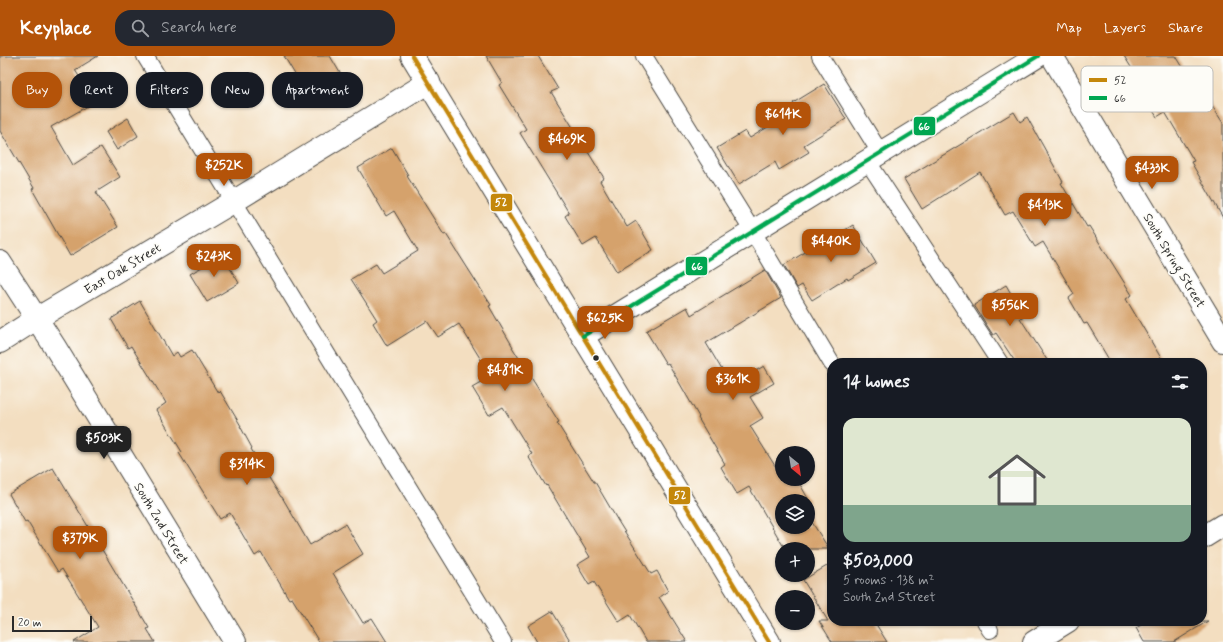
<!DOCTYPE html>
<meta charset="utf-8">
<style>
body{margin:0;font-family:Mynerve,sans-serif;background:#242831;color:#f1f3f6;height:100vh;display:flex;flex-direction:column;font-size:15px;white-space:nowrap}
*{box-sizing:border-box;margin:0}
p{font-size:13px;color:#9ea1a6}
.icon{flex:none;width:22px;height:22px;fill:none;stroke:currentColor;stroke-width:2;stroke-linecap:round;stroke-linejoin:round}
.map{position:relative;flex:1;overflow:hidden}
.side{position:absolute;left:827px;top:302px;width:380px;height:268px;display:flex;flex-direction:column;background:#171b24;border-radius:16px;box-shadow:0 1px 3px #0004}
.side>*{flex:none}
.hud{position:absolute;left:12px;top:16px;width:380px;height:36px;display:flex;gap:8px}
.needle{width:26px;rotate:150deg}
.fabs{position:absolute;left:775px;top:390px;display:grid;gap:8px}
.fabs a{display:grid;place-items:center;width:40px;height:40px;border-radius:50%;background:#171b24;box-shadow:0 1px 3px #0004;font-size:20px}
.scale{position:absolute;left:12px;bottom:10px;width:80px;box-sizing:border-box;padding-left:4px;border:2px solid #2b2b2b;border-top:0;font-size:11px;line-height:14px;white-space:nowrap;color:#2b2b2b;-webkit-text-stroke:3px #fdfcf7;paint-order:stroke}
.price{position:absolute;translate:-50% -34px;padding:0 9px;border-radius:8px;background:#b45309;color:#fff;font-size:13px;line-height:26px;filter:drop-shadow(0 1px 2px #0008)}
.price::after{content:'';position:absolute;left:50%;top:24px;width:12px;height:9px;margin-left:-6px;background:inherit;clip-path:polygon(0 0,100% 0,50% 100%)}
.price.on{background:#222;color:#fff}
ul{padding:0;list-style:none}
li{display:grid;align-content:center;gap:8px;height:212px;padding:0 16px}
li+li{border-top:1px solid #363941}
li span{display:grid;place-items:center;height:124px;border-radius:12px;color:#555}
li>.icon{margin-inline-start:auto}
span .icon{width:72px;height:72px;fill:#fffc;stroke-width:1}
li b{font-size:17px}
h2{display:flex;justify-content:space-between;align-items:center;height:48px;padding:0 16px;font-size:17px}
.pill{padding:0 14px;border-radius:16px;background:#171b24;box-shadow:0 1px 3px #0004;font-size:14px;line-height:36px}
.pill.on{background:#b45309;color:#fff}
header{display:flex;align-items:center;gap:24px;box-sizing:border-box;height:56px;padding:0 20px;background:#b45309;color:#fff}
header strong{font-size:19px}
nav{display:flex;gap:22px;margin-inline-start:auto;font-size:14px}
.search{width:280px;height:36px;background:#242831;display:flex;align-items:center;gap:10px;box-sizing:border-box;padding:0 14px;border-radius:16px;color:#9ea1a6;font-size:15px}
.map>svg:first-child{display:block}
.building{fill:#d5a26c}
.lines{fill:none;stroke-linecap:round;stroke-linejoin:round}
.service-casing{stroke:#494641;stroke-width:18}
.minor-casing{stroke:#494641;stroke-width:24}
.tertiary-casing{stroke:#494641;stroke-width:24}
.service{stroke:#fff;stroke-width:16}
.minor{stroke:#fff;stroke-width:22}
.tertiary{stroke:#fff;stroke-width:22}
.bus-1-casing{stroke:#fdfcf7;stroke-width:7}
.bus-2-casing{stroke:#fdfcf7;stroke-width:7}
.bus-1{stroke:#c4870b;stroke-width:4}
.bus-2{stroke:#00a651;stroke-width:4}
.bus-dot{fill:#2b2b2b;stroke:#fdfcf7;stroke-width:1.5}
.labels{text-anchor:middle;stroke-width:3.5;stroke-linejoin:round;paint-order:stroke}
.street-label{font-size:13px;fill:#2b2b2b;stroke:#fdfcf7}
.key{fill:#fdfcf7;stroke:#bebdba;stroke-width:1}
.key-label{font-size:11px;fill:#2b2b2b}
.line-badge{stroke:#fdfcf7;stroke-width:1.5}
.badge-label{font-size:11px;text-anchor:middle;font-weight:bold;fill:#fff}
</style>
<header>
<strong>Keyplace</strong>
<div class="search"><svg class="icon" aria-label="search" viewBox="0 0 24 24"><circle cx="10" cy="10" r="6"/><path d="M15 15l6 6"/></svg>Search here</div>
<nav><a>Map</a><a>Layers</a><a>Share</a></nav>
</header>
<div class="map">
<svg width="1223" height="586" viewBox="0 0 1223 586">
<rect width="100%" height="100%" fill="#fdfcf7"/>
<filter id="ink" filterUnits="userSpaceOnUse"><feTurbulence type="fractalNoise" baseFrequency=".025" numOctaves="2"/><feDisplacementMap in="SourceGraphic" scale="8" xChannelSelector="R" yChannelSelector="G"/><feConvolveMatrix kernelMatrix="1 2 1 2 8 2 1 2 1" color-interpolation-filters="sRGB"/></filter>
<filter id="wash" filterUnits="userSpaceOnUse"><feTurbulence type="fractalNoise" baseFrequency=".012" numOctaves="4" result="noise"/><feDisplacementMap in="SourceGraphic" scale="16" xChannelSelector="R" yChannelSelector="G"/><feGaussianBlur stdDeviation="0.9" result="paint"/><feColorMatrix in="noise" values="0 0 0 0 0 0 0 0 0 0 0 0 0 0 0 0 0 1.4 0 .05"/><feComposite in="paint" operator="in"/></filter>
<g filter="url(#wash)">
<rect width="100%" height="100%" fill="#f3dec0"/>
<g id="blocks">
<g class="building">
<polygon points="0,0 98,0 75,14 95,46 51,71 73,109 101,91 120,121 96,136 118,171 70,200 32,133 34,132 0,75"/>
<polygon points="284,0 330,0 346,27 312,47"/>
<polygon points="486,0 538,0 558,33 551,36 604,122 600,125 627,171 636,165 653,194 617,216 596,182 583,190 565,160 569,157 520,77 526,73 499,29 502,27"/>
<polygon points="1124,0 1176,0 1203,44 1207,42 1223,67 1223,162 1191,106 1194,105 1165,56 1157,61 1137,29 1141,27"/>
<polygon points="824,28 846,63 804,89 809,96 779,114 775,106 739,128 717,92 745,75 750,82 797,53 793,47"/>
<polygon points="1014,56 1020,66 1027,61 1063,126 1061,127 1087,171 1089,170 1132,239 1126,243 1164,307 1111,307 1087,267 1084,268 1069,242 1074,238 1043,186 1035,191 1013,155 1005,159 980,116 922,153 904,123"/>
<polygon points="128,62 138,80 117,94 106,76"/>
<polygon points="392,92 408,119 407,120 444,179 446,178 491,249 489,250 513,291 512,291 559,366 557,367 594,426 595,426 618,465 651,518 657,515 668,535 659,541 687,586 646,586 630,559 619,566 594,526 589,529 577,509 590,501 547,429 546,430 528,400 532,398 503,351 489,359 472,331 491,320 459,268 438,281 427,265 387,290 373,267 377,264 351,223 376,208 382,217 418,195 394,155 386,160 358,112"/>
<polygon points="853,169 876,207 848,224 847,222 812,244 802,229 797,232 784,209 817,189 818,191"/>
<polygon points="222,199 239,227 207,246 190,218"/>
<polygon points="765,214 781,242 706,287 731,329 764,310 774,327 750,341 763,362 750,370 782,421 782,423 797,423 810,446 808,447 808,445 782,445 782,471 808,471 808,460 829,493 785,493 749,431 737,438 721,411 725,408 698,362 699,361 668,307 666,308 646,275 687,251 691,259"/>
<polygon points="1006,229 1024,260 1020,262 1049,307 1016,307 996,277 993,279 974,249"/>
<polygon points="140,245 172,300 177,296 180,301 192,294 218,337 220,335 241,370 240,370 252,392 251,393 281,441 282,441 310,489 345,468 363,498 333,517 363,567 372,562 387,586 319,586 292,542 289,543 261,496 255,500 230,457 220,463 179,397 182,396 156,354 166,347 131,290 128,292 111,263"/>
<polygon points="53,412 149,572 147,573 155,586 74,586 98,571 62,513 58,516 27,465 25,466 9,438"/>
<polygon points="832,507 832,565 874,565 887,586 832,586 819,565 828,565 803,524"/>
<polygon points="552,555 571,586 537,586 528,570"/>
<polygon points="1148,565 1208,565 1174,586 1144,586 1136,572"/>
</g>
</g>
</g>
<g filter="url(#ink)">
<use href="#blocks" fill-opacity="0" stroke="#494641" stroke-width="1"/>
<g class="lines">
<g class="service-casing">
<g id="service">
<polyline points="145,0 503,586"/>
<polyline points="644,0 753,176 832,308"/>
<polyline points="820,0 881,98"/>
<polyline points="868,106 1000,307"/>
<polyline points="985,565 990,574"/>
</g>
</g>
<g class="minor-casing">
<g id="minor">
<polyline points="412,0 769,586"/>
<polyline points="0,206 55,291 235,586"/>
<polyline points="583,280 1038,0"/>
<polyline points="0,286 36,263 233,146 429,26"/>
</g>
</g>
<g class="tertiary-casing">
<g id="tertiary">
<polyline points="1052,0 1223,285"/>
<polyline points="1202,482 1223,469"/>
<polyline points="1034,586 1068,565"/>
</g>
</g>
<use href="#service" class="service"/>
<use href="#minor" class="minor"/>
<use href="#tertiary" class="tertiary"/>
<g class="bus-1-casing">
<polyline id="bus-1" points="412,0 769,586"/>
</g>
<g class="bus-2-casing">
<polyline id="bus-2" points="583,280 1038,0"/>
</g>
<use href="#bus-1" class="bus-1"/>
<use href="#bus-2" class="bus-2"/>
</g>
</g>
<circle class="bus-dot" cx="596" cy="302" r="3.5"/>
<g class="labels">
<g class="street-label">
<text transform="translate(1175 204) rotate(59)" y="5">South Spring Street</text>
<text transform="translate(122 212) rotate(-31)" y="5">East Oak Street</text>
<text transform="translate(162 467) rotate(59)" y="5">South 2nd Street</text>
</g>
</g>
<rect x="1081" y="10" width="132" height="46" rx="6" class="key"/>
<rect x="1089" y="22" width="18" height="4" fill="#c4870b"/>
<rect x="1089" y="40" width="18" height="4" fill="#00a651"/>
<g class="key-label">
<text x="1114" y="28">52</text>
<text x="1114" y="46">66</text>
</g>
<g class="line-badge">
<rect x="913" y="60" width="23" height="20" rx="4" fill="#00a651"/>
<rect x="490" y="137" width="23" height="19" rx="4" fill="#c4870b"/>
<rect x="685" y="200" width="23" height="20" rx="4" fill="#00a651"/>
<rect x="668" y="430" width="23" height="19" rx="4" fill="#c4870b"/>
</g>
<g class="badge-label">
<text x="924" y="74">66</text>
<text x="501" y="150">52</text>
<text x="697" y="214">66</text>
<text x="680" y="443">52</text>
</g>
</svg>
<div class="fabs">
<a><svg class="needle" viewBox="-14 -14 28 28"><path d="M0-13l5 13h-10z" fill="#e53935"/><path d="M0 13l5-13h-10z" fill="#9ea1a6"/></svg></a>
<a><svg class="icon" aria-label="layers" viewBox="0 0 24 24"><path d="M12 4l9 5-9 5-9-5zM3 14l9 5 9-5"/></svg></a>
<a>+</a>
<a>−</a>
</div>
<div class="scale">20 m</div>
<b class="price" style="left:783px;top:80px">$614K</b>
<b class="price" style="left:567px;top:105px">$469K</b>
<b class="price" style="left:224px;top:131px">$252K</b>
<b class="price" style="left:1152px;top:134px">$433K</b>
<b class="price" style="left:1045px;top:171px">$413K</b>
<b class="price" style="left:831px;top:207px">$440K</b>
<b class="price" style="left:214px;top:222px">$243K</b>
<b class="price" style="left:1010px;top:271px">$556K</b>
<b class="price" style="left:605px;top:284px">$625K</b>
<b class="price" style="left:505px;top:336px">$481K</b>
<b class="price" style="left:733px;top:345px">$361K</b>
<b class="price on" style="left:104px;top:404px">$503K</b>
<b class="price" style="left:247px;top:430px">$314K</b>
<b class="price" style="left:80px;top:504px">$379K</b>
<div class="hud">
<a class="pill on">Buy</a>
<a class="pill">Rent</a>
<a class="pill">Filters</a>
<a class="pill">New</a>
<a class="pill">Apartment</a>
</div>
<section class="side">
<h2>14 homes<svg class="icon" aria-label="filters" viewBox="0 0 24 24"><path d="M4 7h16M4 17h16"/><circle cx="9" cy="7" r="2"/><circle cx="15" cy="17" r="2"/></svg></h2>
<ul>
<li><span style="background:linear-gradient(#dfe7d0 70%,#7fa58c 0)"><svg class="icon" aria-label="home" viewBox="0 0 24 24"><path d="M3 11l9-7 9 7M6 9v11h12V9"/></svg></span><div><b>$503,000</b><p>5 rooms · 138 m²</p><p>South 2nd Street</p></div></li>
</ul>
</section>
</div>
